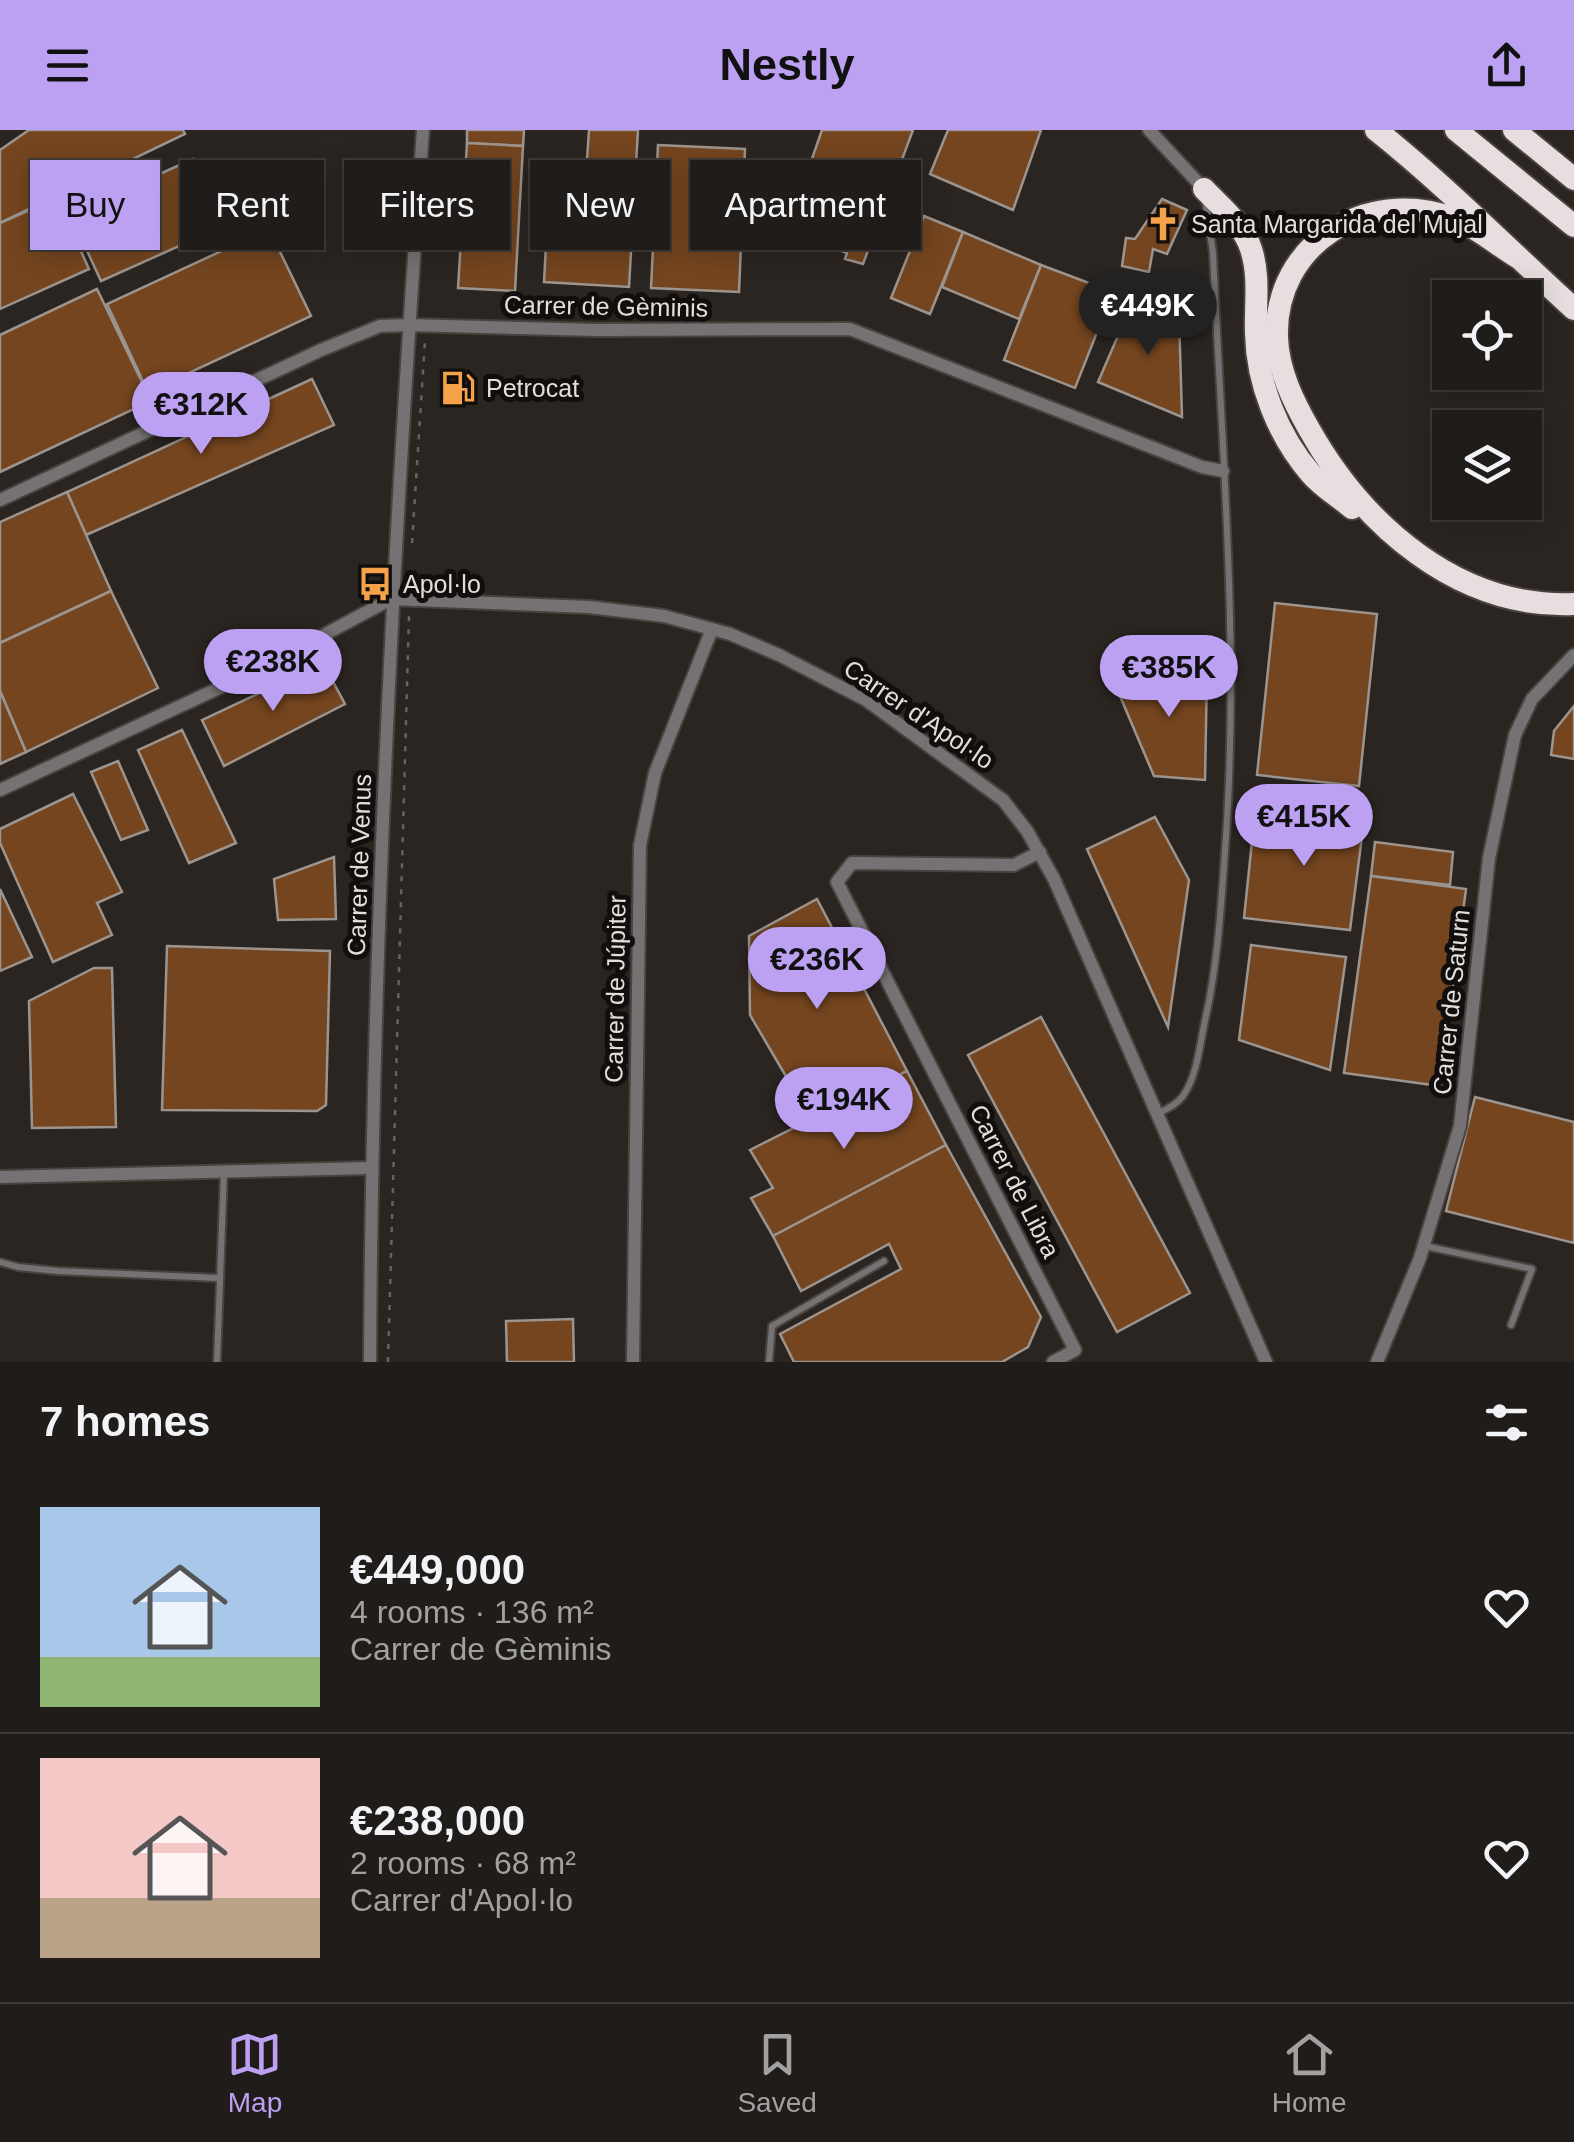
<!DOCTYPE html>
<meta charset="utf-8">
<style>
body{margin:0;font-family:Helvetica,sans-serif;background:#2d2926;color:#f1f3f6;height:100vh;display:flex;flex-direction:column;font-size:38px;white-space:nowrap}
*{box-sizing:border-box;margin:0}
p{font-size:32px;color:#a2a1a2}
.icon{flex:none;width:55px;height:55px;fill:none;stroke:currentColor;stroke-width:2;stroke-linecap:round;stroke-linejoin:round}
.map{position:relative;height:1232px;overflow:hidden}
.details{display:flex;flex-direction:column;background:#201c19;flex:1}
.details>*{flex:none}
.guide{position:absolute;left:30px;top:30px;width:1000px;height:90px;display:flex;gap:20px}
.buttons{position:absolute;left:1432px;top:150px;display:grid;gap:20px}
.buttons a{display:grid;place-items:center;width:110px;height:110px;border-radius:0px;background:#201c19;box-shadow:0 5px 25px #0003,0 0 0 2px #3d3a38;font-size:50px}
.price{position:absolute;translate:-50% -85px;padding:0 22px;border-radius:35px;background:#bca0f2;color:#111;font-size:32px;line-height:65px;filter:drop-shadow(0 2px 5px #0008)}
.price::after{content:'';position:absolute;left:50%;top:60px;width:30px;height:22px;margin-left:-15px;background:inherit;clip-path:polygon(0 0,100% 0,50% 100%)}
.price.on{background:#222;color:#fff}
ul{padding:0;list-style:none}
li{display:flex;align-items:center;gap:30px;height:250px;padding:0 40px}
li+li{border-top:2px solid #3d3a38}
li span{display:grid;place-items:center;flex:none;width:280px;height:200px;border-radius:0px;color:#555}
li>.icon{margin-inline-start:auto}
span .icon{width:120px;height:120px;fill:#fffc;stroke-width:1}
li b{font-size:42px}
h2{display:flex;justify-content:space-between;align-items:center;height:120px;padding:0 40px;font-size:42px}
.tag{padding:0 35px;border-radius:0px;background:#201c19;box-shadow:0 5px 25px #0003,0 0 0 2px #3d3a38;font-size:35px;line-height:90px}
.tag.on{background:#bca0f2;color:#111}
header{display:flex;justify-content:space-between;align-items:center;height:130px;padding:0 40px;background:#bca0f2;color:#111;font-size:45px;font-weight:700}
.dock{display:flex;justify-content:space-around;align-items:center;height:140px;border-top:2px solid #3d3a38;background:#201c19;font-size:28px;color:#a2a1a2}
.dock a{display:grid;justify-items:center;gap:5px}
.dock .on{color:#bca0f2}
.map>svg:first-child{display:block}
.building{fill:#74451f;stroke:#9b948f;stroke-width:2.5}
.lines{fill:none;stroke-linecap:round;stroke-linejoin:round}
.service-casing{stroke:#48433f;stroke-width:10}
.minor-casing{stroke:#48433f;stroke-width:16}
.motorway-casing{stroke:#48433f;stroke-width:26}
.path{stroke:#686360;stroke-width:2.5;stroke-dasharray:5 8;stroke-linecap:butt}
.service{stroke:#767273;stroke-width:6}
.minor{stroke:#767273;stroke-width:12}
.motorway{stroke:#e8dee0;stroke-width:22}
.labels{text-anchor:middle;stroke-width:10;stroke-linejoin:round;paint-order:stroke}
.poi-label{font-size:25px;fill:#e2dedc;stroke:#110e0d;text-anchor:start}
.street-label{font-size:25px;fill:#e2dedc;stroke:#110e0d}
</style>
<header><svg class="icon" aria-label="menu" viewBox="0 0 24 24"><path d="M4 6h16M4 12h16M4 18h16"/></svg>Nestly<svg class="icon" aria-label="share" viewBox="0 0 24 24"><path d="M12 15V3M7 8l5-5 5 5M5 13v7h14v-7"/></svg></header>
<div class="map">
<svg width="1574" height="1232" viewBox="0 0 1574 1232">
<rect width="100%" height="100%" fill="#2b2521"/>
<g class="building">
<polygon points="29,0 183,0 185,4 0,93 0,20"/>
<polygon points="467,0 524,0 523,16 467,13"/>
<polygon points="589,0 638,0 629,157 544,152 550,42 586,44"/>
<polygon points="822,0 913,0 863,134 845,129 847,123 787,100"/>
<polygon points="948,0 1041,0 1013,80 930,44"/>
<polygon points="467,13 523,16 515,161 458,158"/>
<polygon points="658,15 745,19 739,162 651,158"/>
<polygon points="193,29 224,96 101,151 70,84"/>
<polygon points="451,46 464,47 462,93 448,93"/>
<polygon points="57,68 89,139 0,179 0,93"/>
<polygon points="1162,69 1187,80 1167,124 1153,119 1149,142 1122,136 1126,108 1135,109"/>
<polygon points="924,86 963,102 930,184 891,168"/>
<polygon points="269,99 311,186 148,262 107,174"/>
<polygon points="963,102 1041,135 1019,189 942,157"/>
<polygon points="1041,135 1113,162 1075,258 1004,230"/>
<polygon points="97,159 151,271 0,342 0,205"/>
<polygon points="1133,171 1179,185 1182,287 1098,252"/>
<polygon points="312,249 334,295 86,405 67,362"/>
<polygon points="67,362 111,461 0,513 0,392"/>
<polygon points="111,461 158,558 26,622 0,561 0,513"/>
<polygon points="1275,473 1377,484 1359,656 1257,645"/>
<polygon points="323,533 345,574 224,636 202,590"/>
<polygon points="1207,541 1205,650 1154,646 1120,566 1114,543"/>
<polygon points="0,561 26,622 0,634"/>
<polygon points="1574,576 1574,629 1551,625 1554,601"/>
<polygon points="182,600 236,713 189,733 138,620"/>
<polygon points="118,631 148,700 121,710 91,642"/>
<polygon points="73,664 122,762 97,773 112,805 53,832 0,713 0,699"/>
<polygon points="1342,669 1366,675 1350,800 1244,788 1256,673 1281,677 1281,695 1337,702"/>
<polygon points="1155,687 1189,750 1168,897 1087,719"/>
<polygon points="1375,712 1453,722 1450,755 1371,746"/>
<polygon points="334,727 336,789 278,790 274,749"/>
<polygon points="1371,746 1466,759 1440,956 1344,943"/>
<polygon points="0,759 32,827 0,841"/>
<polygon points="817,769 907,941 811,989 750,885 749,806"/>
<polygon points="1251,815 1346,827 1330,940 1239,910"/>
<polygon points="167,816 330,821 326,975 317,981 162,980"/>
<polygon points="94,838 112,838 116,997 32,998 29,871"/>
<polygon points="1041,887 1190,1163 1117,1202 968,925"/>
<polygon points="907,941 946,1015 773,1106 751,1068 773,1058 750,1020"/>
<polygon points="1475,967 1574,992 1574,1113 1446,1081"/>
<polygon points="946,1015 1041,1187 1028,1217 1002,1232 794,1232 780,1204 901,1139 889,1114 801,1161 773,1106"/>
<polygon points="573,1189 574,1232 507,1232 506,1191"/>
</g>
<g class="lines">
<g class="service-casing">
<g id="service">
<path d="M1158 983C1168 979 1177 974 1183 966 1198 945 1200 911 1206 886 1218 831 1221 776 1225 721 1240 522 1222 322 1213 123L1206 74"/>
<polyline points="1425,1116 1532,1139 1511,1195"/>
<polyline points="0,1132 18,1137 58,1141 218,1148"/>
<polyline points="217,1232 224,1041"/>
<polyline points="769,1232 772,1196 884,1131"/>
</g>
</g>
<g class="minor-casing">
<g id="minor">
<polyline points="1149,0 1204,59"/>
<polyline points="0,370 321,220 380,196 409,195 597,200 850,199 1202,337 1223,341"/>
<polyline points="0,660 262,538 391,469 589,477 664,486 730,504 779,525 866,570 1003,670 1027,701 1054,749 1266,1232"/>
<polyline points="1040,722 1014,735 852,733 837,752 1075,1220 1053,1232"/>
<polyline points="0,1047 371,1038"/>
<path d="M370 1232C372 821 393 410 423 0"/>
<polyline points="633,1232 640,715 655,643 712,499"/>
<polyline points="1377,1232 1420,1128 1460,996 1489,728 1515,605 1532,569 1574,525"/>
</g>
</g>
<g class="motorway-casing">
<g id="motorway">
<path d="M1376 0C1446 56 1508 119 1574 179"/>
<polyline points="1456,0 1574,96"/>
<polyline points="1514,0 1574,49"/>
<path d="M1204 59C1221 77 1243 94 1251 119 1260 146 1255 175 1256 203 1257 253 1278 306 1311 344 1322 357 1339 367 1352 378"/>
<path d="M1517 127C1496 114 1475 96 1452 88 1367 57 1274 114 1277 207 1278 240 1293 271 1309 299 1363 395 1458 479 1574 474"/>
</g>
</g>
<g class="path">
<polyline points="412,413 425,211"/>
<polyline points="388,1232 409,486"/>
</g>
<use href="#service" class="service"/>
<use href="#minor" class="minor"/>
<use href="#motorway" class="motorway"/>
</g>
<defs>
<g id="church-bare" transform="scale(2.7)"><path d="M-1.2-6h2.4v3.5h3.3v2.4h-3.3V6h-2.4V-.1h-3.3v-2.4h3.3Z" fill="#f6a248" stroke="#110e0d" stroke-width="2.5" paint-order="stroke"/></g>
<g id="fuel-bare" transform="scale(2.7)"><path d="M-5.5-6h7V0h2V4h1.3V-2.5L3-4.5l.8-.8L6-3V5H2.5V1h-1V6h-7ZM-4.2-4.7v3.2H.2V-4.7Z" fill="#f6a248" stroke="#110e0d" stroke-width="2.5" paint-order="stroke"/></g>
<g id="bus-bare" transform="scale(2.7)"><path d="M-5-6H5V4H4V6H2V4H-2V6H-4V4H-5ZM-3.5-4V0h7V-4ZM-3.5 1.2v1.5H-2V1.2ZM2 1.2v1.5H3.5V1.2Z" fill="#f6a248" stroke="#110e0d" stroke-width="2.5" paint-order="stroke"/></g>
</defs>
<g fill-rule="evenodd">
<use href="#church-bare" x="1163" y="94"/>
<use href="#fuel-bare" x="458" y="258"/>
<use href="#bus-bare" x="375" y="454"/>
</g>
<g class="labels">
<g class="poi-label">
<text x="1191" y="103">Santa Margarida del Mujal</text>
<text x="486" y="267">Petrocat</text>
<text x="403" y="463">Apol·lo</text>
</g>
<g class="street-label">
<text transform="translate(606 176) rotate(1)" y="9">Carrer de Gèminis</text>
<text transform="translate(919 584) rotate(34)" y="9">Carrer d'Apol·lo</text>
<text transform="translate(359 735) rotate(-88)" y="9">Carrer de Venus</text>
<text transform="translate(615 859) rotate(-89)" y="9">Carrer de Júpiter</text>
<text transform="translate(1451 872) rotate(-84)" y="9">Carrer de Saturn</text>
<text transform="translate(1015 1051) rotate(63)" y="9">Carrer de Libra</text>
</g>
</g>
</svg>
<div class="buttons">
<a><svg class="icon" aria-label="locate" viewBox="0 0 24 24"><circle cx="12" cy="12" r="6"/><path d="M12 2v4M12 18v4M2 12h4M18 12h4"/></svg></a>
<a><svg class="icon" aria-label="layers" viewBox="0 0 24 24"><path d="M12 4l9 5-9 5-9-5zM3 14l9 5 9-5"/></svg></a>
</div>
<b class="price on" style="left:1148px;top:228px">€449K</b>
<b class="price" style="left:201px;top:327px">€312K</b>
<b class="price" style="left:273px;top:584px">€238K</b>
<b class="price" style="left:1169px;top:590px">€385K</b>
<b class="price" style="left:1304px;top:739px">€415K</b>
<b class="price" style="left:817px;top:882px">€236K</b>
<b class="price" style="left:844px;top:1022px">€194K</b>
<div class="guide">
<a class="tag on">Buy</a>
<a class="tag">Rent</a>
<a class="tag">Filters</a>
<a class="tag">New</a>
<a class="tag">Apartment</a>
</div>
</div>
<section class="details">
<h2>7 homes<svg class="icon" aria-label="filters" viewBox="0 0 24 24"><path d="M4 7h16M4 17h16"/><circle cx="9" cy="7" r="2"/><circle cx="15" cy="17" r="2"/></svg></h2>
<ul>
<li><span style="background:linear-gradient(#a9c7e8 75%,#8fb573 0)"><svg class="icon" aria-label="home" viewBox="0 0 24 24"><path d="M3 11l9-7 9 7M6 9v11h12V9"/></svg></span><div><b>€449,000</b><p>4 rooms · 136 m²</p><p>Carrer de Gèminis</p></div><svg class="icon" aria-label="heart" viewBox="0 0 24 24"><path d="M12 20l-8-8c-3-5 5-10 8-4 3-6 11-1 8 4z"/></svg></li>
<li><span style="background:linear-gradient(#f6c9c9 70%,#b9a48a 0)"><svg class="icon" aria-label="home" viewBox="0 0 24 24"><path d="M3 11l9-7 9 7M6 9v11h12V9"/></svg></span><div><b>€238,000</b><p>2 rooms · 68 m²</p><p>Carrer d'Apol·lo</p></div><svg class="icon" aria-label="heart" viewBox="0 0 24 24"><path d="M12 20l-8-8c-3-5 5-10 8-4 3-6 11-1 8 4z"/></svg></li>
</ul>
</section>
<nav class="dock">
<a class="on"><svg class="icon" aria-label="map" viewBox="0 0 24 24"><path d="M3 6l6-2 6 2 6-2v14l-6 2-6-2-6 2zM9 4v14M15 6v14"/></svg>Map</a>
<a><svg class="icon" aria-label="saved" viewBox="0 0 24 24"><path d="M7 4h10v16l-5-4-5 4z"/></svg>Saved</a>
<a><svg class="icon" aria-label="home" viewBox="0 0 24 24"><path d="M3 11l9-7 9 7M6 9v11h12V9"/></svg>Home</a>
</nav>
